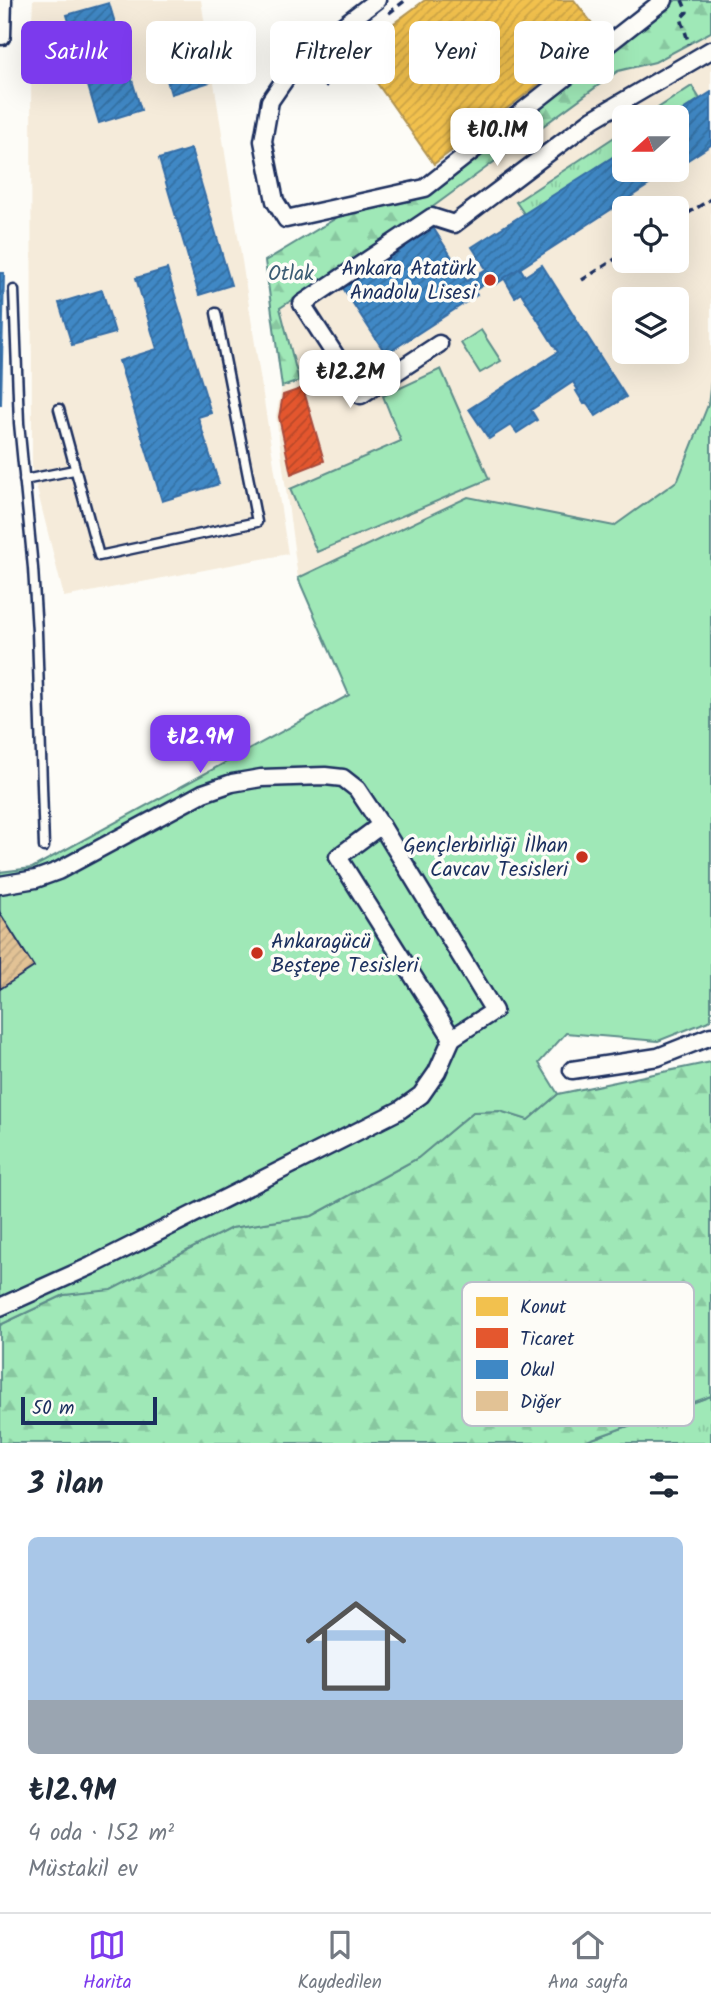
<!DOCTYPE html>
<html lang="tr">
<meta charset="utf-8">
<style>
body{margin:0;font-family:Kalam,sans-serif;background:#f2f2f3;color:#1f2937;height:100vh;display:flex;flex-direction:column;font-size:26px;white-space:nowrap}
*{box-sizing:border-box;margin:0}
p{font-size:23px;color:#747a83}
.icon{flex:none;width:38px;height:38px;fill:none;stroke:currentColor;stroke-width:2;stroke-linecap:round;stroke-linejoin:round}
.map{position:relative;height:1443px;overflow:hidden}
.drawer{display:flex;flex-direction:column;background:#fff;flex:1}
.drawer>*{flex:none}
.banner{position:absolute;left:21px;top:21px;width:670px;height:63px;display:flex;gap:14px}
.needle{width:46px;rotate:249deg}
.fabs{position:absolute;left:612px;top:105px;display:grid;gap:14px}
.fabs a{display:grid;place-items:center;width:77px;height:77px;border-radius:10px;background:#fff;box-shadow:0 7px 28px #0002;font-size:35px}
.scale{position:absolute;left:21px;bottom:18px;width:136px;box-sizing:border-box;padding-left:7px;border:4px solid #1b2f5e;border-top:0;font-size:19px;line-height:24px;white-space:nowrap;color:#1b2f5e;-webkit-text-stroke:5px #fdfcf7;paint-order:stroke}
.price{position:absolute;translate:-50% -60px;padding:0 16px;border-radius:14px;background:#fff;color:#222;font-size:23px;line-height:46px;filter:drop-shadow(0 2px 4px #0008)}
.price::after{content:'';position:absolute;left:50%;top:42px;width:21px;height:16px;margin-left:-10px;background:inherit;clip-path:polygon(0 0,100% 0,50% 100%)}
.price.active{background:#7c3aed;color:#fff}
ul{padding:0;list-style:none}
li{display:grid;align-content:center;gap:14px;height:371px;padding:0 28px}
li span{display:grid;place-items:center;height:217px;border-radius:10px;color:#555}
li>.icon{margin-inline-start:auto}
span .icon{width:126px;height:126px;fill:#fffc;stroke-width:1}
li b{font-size:30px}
h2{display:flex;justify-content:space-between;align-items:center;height:84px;padding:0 28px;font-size:30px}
.chip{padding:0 24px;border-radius:10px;background:#fff;box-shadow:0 7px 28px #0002;font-size:24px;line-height:63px}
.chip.active{background:#7c3aed;color:#fff}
.menu{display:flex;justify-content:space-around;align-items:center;height:98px;border-top:2px solid #e0e1e3;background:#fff;font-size:19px;color:#747a83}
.menu a{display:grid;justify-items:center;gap:4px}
.menu .active{color:#7c3aed}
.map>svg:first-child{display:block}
.built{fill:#f5ebda;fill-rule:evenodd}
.grass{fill:url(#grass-tufts);stroke:#5d8c8a;stroke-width:2}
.forest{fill:url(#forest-firs);stroke:#5d8c8a;stroke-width:2}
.park{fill:#9fe8b7;stroke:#5d8c8a;stroke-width:2}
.homes{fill:url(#homes-hatch);stroke:#b29553;stroke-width:2}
.shops{fill:url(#shops-hatch);stroke:#a84b3c;stroke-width:2}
.schools{fill:url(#schools-hatch);stroke:#346da6;stroke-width:2}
.building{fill:url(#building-hatch);stroke:#1b2f5e;stroke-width:2}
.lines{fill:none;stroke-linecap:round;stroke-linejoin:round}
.lane-casing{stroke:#1b2f5e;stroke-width:13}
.street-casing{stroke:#1b2f5e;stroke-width:21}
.path{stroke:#1b2f5e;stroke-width:3.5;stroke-dasharray:7 5;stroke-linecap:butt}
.lane{stroke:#fdfcf7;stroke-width:8}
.street{stroke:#fdfcf7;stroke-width:16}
.poi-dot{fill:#c8321e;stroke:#fdfcf7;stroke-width:2.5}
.labels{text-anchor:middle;stroke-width:7;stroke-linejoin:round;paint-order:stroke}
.poi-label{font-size:21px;fill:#1b2f5e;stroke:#fdfcf7;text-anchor:end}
.park-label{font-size:21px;fill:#3c5d74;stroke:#fdfcf7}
.key{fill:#fdfcf7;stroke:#b9bec9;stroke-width:2}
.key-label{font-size:19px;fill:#1b2f5e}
</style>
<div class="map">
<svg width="711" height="1443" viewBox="0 0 711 1443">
<defs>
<pattern id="grass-tufts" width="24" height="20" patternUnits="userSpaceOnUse" patternTransform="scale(1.75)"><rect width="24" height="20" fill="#9fe8b7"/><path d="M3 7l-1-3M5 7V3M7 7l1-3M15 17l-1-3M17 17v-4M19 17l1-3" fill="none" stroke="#88c7a0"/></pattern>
<pattern id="forest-firs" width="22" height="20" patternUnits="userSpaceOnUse" patternTransform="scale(1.75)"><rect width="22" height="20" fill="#9fe8b7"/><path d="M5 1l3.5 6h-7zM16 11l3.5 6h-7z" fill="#88c7a0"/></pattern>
<pattern id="homes-hatch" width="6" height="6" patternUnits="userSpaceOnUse" patternTransform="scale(1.75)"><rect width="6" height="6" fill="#f2c14e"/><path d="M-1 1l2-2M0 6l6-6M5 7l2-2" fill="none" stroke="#cfa646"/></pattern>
<pattern id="shops-hatch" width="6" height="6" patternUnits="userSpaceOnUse" patternTransform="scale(1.75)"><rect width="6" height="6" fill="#e4572e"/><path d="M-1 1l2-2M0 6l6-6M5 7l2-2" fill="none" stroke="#b8482a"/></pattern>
<pattern id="schools-hatch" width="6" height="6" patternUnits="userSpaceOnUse" patternTransform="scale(1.75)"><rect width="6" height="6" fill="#3f88c5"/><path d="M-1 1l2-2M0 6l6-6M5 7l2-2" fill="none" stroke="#3470a3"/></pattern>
<pattern id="building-hatch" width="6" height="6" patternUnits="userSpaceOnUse" patternTransform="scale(1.75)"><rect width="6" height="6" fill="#e2c295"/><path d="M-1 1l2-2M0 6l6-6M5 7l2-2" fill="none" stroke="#c1a783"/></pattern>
</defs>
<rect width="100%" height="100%" fill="#fdfcf7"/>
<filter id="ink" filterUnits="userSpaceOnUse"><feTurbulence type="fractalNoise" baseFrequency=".0143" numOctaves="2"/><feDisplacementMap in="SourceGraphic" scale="14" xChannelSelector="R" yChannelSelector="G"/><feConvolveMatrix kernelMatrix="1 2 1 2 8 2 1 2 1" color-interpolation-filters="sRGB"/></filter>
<g filter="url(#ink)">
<g class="built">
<polygon points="33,0 201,0 288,554 64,597 32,469 31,41"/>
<path d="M673 0H711V381L708 405 678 480 614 526 468 497 298 578 276 416 282 387 265 261 348 211 427 196ZM625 117H677V170H625ZM625 208H677V261H625ZM625 299H677V352H625Z"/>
</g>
<g class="grass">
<polygon points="692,86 700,99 672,117 644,117"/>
<polygon points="625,130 625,149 525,215 516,202"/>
<polygon points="711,1396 711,1443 581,1443"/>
</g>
<g class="forest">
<polygon points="676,0 711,0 711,32 655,62 618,71 419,217 280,308 299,381 282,387 265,261 348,211 427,196"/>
<polygon points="711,1062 711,1396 581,1443 0,1443 0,1325 64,1295 111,1289 231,1228 312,1216 418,1158 473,1112 500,1111 528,1120 558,1094"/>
</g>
<g class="park">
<polygon points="481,330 501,361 480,373 461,343"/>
<polygon points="441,369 489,479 317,552 290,489 401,441 383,396"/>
<polygon points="711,381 711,1020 658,1041 566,1033 539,1063 558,1094 528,1120 500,1111 473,1112 418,1158 312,1216 231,1228 111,1290 64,1295 0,1325 0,872 32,868 349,695 298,578 468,497 614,526 678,480 708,405"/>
</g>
<polygon class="homes" points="425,0 574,0 602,36 434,164 355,52"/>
<polygon class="shops" points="303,388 324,461 291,474 279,417 283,395"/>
<g class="schools">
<polygon points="109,3 141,110 99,123 67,15"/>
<polygon points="193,23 210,82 171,94 154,35"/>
<polygon points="711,92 711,145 677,167 677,117 672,117"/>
<polygon points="191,149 231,285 199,295 159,159"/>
<polygon points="625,149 625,170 672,170 496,284 472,247"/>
<polygon points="432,226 467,281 486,269 493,279 474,291 477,295 386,354 341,285"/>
<polygon points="542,265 626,397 596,416 587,403 584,404 576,391 578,390 573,382 531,410 537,420 517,433 511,425 489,439 469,409 558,352 521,293 515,297 504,278 520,268 525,276"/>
<polygon points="167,269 211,413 198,417 219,484 162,501 119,361 157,349 136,278"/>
<polygon points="0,273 4,273 1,404 0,404"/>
<polygon points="102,290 115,333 72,345 59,303"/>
</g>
<polygon class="building" points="0,913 34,967 0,989"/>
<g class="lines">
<g class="lane-casing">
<g id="lane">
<polyline points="14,290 19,423 33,568 37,632 44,847"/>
<polyline points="59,409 99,556 257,522 216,313"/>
<polyline points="24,480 74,470"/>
</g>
</g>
<g class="street-casing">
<g id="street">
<polyline points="377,0 299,59 270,101 263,141 275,201 286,219 425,188 664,0"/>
<polyline points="2,36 3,0"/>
<polyline points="439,344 361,395 302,304 432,217 454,224 593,119 711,50"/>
<polygon points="381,825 494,1011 452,1038 338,857"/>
<polyline points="0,885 36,879 58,871 203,793 232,783 261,778 325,776 343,778 357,789 381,825"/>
<polyline points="572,1070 658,1057 711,1036"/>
<polyline points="0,1307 91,1266 400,1110 421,1095 437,1072 452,1038"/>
</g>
</g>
<g class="path">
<polyline points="682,0 687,12 681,18 689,44"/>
<polyline points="389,13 406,0"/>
<polyline points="325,87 344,48"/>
<polyline points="677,220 711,199"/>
<polyline points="582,280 625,253"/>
</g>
<use href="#lane" class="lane"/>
<use href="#street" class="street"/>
</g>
</g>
<g class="poi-dot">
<circle cx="490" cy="280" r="7"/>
<circle cx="582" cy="857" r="7"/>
<circle cx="257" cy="953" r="7"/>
</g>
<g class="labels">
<g class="poi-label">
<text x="476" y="275">Ankara Atatürk<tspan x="476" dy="24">Anadolu Lisesi</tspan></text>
<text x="568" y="852">Gençlerbirliği İlhan<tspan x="568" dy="24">Cavcav Tesisleri</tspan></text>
<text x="271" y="948" text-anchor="start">Ankaragücü<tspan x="271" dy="24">Beştepe Tesisleri</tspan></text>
</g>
<g class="park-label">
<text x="291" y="280">Otlak</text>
</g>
</g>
<rect x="462" y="1282" width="232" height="144" rx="10" class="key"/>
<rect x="476" y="1297" width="32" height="19" fill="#f2c14e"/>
<rect x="476" y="1328" width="32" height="20" fill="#e4572e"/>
<rect x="476" y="1360" width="32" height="19" fill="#3f88c5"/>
<rect x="476" y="1391" width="32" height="20" fill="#e2c295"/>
<g class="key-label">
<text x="520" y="1313">Konut</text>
<text x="520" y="1345">Ticaret</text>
<text x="520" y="1376">Okul</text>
<text x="520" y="1408">Diğer</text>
</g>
</svg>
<div class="fabs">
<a><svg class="needle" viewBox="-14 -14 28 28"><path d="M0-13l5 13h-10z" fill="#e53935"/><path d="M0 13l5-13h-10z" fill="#747a83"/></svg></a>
<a><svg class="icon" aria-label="locate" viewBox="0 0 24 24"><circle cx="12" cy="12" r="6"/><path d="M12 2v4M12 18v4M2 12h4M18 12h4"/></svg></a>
<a><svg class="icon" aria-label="layers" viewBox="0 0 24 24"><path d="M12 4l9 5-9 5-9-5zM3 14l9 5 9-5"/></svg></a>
</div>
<div class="scale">50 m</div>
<b class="price" style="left:497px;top:168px">₺10.1M</b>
<b class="price" style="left:350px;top:410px">₺12.2M</b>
<b class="price active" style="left:200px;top:775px">₺12.9M</b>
<div class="banner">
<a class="chip active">Satılık</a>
<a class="chip">Kiralık</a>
<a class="chip">Filtreler</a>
<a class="chip">Yeni</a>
<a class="chip">Daire</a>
</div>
</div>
<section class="drawer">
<h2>3 ilan<svg class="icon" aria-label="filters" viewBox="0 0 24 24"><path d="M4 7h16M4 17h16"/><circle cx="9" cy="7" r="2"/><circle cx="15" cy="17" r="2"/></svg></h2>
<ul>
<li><span style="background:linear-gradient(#a9c7e8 75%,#9aa5b1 0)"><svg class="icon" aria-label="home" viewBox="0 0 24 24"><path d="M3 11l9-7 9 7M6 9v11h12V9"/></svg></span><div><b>₺12.9M</b><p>4 oda · 152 m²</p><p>Müstakil ev</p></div></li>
</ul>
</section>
<nav class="menu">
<a class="active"><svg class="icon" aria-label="map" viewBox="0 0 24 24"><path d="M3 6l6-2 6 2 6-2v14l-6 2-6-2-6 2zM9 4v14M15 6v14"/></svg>Harita</a>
<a><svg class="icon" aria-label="saved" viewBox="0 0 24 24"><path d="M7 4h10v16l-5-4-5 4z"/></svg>Kaydedilen</a>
<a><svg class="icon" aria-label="home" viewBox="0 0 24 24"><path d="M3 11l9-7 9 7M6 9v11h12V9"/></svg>Ana sayfa</a>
</nav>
